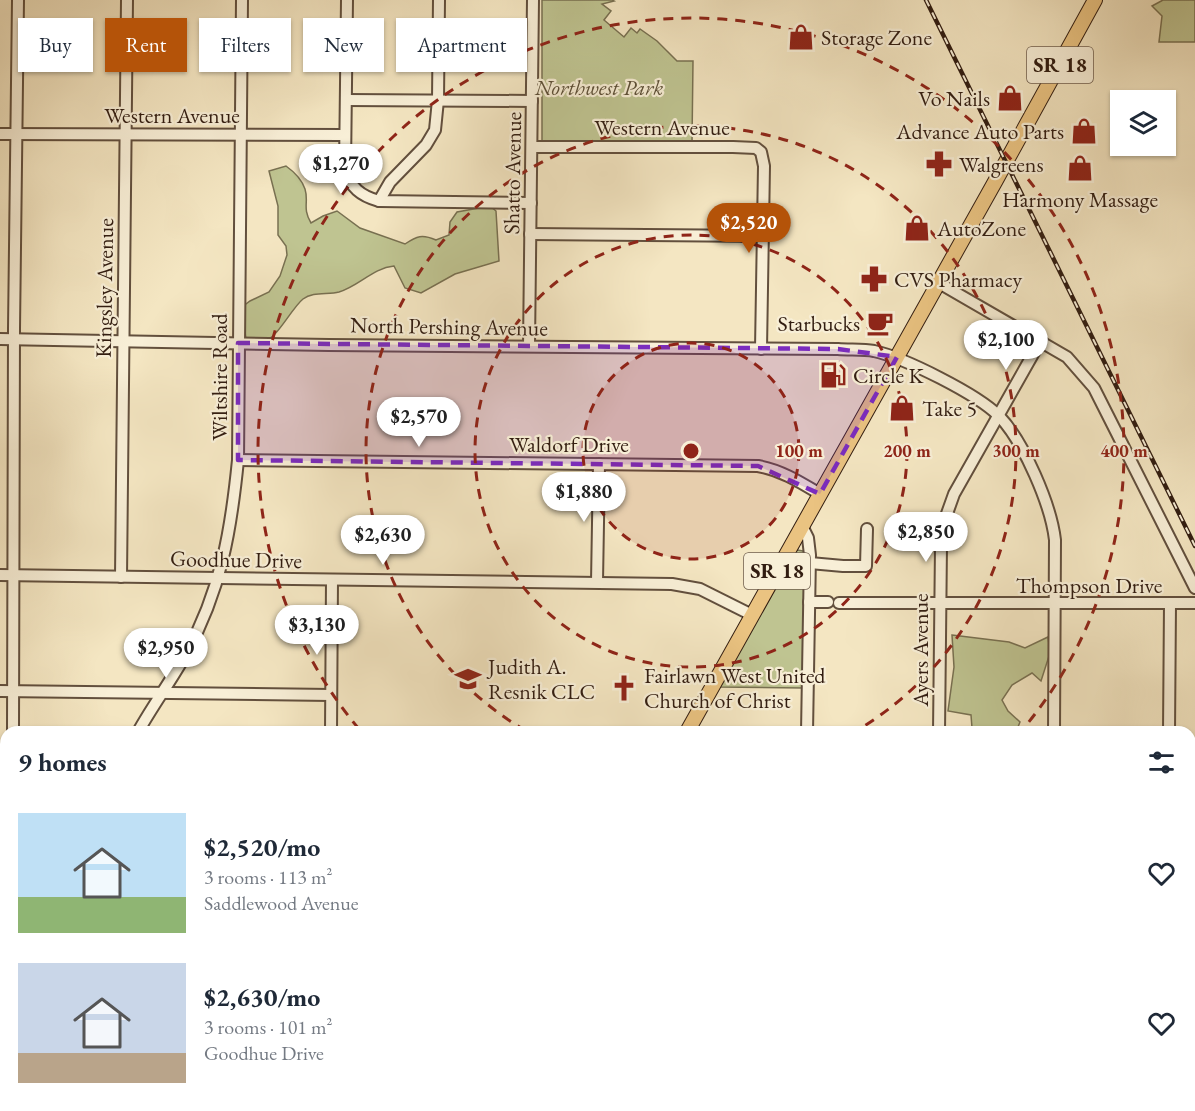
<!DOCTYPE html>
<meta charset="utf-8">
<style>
body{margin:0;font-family:"EB Garamond",serif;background:#f6f6f7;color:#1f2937;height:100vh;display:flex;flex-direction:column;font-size:22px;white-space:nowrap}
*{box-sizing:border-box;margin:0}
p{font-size:20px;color:#747a83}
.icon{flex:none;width:33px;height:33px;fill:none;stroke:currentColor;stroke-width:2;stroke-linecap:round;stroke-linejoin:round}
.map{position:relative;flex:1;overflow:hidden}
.drawer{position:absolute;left:0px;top:726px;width:1196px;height:386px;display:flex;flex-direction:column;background:#fff;border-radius:18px 18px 0 0;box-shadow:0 2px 4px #0004}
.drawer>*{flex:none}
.top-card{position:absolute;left:18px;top:18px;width:600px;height:54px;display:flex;gap:12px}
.buttons{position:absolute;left:1110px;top:90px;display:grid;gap:12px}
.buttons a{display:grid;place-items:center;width:66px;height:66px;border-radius:0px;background:#fff;box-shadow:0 2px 4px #0004;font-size:30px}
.price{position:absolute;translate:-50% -51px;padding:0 14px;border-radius:21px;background:#fff;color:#222;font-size:20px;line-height:39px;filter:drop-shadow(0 2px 3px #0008)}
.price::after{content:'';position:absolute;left:50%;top:36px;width:18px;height:14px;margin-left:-9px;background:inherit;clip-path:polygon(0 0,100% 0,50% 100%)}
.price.current{background:#b45309;color:#fff}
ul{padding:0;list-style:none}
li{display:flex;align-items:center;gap:18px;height:150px;padding:0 18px}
li span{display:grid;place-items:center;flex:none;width:168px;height:120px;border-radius:0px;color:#555}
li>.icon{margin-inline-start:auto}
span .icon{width:72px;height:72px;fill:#fffc;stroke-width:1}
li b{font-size:26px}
h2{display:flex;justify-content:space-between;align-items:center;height:72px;padding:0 18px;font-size:26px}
.chip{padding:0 21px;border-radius:0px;background:#fff;box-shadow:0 2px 4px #0004;font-size:21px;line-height:54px}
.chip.current{background:#b45309;color:#fff}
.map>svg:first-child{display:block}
.green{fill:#bfc491;stroke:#787051;stroke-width:1.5}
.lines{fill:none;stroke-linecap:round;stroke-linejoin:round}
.minor-casing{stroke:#624f3d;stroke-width:14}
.major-casing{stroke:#321d11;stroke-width:16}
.minor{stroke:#f8efd7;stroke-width:10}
.major{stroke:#eac381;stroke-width:14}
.rail-casing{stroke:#321d11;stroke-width:4.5}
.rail{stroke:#f8efd7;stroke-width:2;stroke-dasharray:7;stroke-linecap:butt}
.marked{fill:#7b2cbf;fill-opacity:0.2;stroke:#7b2cbf;stroke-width:4.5;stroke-dasharray:12 8;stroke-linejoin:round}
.ring{fill:none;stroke:#8f2418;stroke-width:3;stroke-dasharray:10 8}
.labels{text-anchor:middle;stroke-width:4.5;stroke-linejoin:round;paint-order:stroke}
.shield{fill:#f8efd7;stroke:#6d5c4c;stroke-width:1.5}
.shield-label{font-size:21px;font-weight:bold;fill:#321d11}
.poi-label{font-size:22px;fill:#321d11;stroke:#f8efd7;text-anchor:start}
.park-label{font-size:22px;font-style:italic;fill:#5c4f37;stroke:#f8efd7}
.street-label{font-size:22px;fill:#321d11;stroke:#f8efd7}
.centre{fill:#8f2418;stroke:#f8efd7;stroke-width:3}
.ring-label{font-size:18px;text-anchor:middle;font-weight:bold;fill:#8f2418;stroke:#f8efd7;stroke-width:4.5;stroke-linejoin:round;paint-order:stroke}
</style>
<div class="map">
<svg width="1195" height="1111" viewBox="0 0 1195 1111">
<rect width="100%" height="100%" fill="#f4e6c2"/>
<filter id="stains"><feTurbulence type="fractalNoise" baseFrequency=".00333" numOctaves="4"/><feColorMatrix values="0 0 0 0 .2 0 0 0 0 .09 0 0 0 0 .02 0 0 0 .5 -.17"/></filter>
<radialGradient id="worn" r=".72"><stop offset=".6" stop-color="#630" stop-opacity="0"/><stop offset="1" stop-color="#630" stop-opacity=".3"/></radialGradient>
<g class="green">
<polygon points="542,0 612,0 614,1 602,4 611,11 604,20 624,37 631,28 637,33 640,29 657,41 677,61 693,61 692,143 542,141"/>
<polygon points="1163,0 1195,0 1195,42 1159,42 1162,16 1152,6"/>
<path d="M286 166C293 171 302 180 305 189 309 202 302 208 311 223L323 216 337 211 360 228 405 244C417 236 422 234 436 240L449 235 450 222 457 212 490 206 496 211 499 261 455 274 421 293 405 288 394 266C373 268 359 286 339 292 328 295 313 291 303 299 293 307 278 335 270 338 263 340 254 340 246 340L242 307 250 301 269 292 280 276 287 255 286 246 278 235V206L269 171Z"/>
<polygon points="797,550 803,551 805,555 803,688 719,687"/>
<polygon points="952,635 1009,642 1025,648 1048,637 1050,653 1041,681 1032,673 1012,685 1002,700 1008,711 1020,722 1016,732 956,732 972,728 971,715 948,711 954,667"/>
<polygon points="1190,978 1195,979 1195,1079 1190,1073"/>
<polygon points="691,1106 769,1106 772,1111 689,1111"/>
</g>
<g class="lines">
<g class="minor-casing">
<g id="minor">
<path d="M347 0 345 168C350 188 361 196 379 201L531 203"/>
<polyline points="346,100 532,101"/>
<polyline points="0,134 345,135"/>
<polyline points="532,147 733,147 756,148 761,152 764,166 761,349"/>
<polyline points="379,201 390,182 426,145 435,130 438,100 439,0"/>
<polyline points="530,234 763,236"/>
<polyline points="939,283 1067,357 1094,388 1195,588"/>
<path d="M0 339 329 345 838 349C849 350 863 349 874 351 905 358 977 394 999 416 1024 442 1051 505 1055 540L1054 732"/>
<polyline points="529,346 533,0"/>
<path d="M238 460 758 466C781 470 800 482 820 494"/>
<polyline points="802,526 808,538 810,555 807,732"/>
<polyline points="810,563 843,566 866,566 867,529"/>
<polyline points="0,575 672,584 700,589 752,615"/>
<polyline points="121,577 127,0"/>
<polyline points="597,582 599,464"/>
<polyline points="809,602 828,602"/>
<polyline points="839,603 1195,603"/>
<polyline points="0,691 331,695"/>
<polyline points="13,732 14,329 18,0"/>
<path d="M138 732C153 705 171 681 186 654 221 590 231 531 238 460L242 0"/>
<polyline points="331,732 332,580"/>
<polyline points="939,732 941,545 944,522 954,494 1041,340"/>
<polyline points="1169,732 1170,604"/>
<polyline points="1190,901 1195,901"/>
<polyline points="0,947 6,947"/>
<polyline points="13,1106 13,1111"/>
<polyline points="810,1106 813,1108 830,1109 1195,1111"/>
<polyline points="102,1111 102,1106"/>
<polyline points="321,1111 331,1109 341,1111"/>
</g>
</g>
<g class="major-casing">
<g id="major">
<polyline points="687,732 996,180 1095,0"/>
<polyline points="462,1111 466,1106"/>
</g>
</g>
<use href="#minor" class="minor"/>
<use href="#major" class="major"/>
<g class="rail-casing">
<polyline id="rail" points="926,0 1195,546"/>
</g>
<use href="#rail" class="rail"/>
</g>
<path class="marked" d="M238 343 838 349 897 357 820 494 758 466 238 460Z"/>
<circle cx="691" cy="451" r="108" fill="#8f2418" fill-opacity=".12"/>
<g class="ring">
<circle cx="691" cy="451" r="108"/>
<circle cx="691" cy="451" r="216"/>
<path d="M526 731A325 325 0 1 1 856 731"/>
<path d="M359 729A433 433 0 1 1 1023 729"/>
</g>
<defs>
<g id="shop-bare" transform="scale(2.07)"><path d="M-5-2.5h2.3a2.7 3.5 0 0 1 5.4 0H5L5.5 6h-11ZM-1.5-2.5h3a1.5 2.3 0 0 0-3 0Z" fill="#8f2418" stroke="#f8efd7" stroke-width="2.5" paint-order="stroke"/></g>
<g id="pharmacy-bare" transform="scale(2.07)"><path d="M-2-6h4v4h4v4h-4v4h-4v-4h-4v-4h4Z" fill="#8f2418" stroke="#f8efd7" stroke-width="2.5" paint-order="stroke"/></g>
<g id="cafe-bare" transform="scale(2.07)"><path d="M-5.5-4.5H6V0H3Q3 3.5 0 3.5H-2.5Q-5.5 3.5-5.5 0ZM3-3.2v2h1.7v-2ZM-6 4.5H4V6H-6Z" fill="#8f2418" stroke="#f8efd7" stroke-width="2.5" paint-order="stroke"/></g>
<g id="fuel-bare" transform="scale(2.07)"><path d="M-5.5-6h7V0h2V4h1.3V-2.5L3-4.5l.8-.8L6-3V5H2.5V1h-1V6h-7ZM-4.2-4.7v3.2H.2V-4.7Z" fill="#8f2418" stroke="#f8efd7" stroke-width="2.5" paint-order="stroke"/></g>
<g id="school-bare" transform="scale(2.07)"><path d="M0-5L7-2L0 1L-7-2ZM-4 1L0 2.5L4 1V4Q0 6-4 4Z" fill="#8f2418" stroke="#f8efd7" stroke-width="2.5" paint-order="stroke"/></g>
<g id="church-bare" transform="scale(2.07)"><path d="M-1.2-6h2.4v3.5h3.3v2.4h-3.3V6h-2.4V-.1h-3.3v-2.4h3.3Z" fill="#8f2418" stroke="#f8efd7" stroke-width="2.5" paint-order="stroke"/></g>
</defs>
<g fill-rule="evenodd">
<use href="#shop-bare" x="801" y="37"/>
<use href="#shop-bare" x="1010" y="98"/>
<use href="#shop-bare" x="1084" y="131"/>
<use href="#pharmacy-bare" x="939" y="164"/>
<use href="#shop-bare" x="1080" y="168"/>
<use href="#shop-bare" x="917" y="228"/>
<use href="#pharmacy-bare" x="874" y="279"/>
<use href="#cafe-bare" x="880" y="323"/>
<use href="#fuel-bare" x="833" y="375"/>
<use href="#shop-bare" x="902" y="408"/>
<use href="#school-bare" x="468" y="679"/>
<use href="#church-bare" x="624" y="688"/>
</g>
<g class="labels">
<g class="shield">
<rect x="1027" y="47" width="66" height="36" rx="4.5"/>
<rect x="744" y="553" width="66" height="36" rx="4.5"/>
</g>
<g class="shield-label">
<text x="1060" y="72">SR 18</text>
<text x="777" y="578">SR 18</text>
</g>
<g class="poi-label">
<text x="821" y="45">Storage Zone</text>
<text x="990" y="106" text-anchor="end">Vo Nails</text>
<text x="1064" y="139" text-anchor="end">Advance Auto Parts</text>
<text x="959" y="172">Walgreens</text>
<text x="1080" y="207" text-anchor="middle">Harmony Massage</text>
<text x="937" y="236">AutoZone</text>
<text x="894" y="287">CVS Pharmacy</text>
<text x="860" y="331" text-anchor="end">Starbucks</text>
<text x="853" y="383">Circle K</text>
<text x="922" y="416">Take 5</text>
<text x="488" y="674">Judith A.<tspan x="488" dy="25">Resnik CLC</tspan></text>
<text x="644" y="683">Fairlawn West United<tspan x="644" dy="25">Church of Christ</tspan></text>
</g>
<g class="park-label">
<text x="599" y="95">Northwest Park</text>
</g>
<g class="street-label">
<text x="172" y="123">Western Avenue</text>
<text x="662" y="135">Western Avenue</text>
<text transform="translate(512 173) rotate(-89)" y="8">Shatto Avenue</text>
<text transform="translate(104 288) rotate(-89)" y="8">Kingsley Avenue</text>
<text transform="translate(449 326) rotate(1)" y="8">North Pershing Avenue</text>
<text transform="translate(219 377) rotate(-90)" y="8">Wiltshire Road</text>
<text x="569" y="452">Waldorf Drive</text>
<text transform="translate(236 559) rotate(1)" y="8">Goodhue Drive</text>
<text x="1089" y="593">Thompson Drive</text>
<text transform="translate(920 650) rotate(-90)" y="8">Ayers Avenue</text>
</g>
</g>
<circle cx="691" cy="451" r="9" class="centre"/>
<g class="ring-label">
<text x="799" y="457">100 m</text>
<text x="907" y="457">200 m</text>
<text x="1016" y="457">300 m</text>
<text x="1124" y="457">400 m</text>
</g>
<rect width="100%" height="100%" filter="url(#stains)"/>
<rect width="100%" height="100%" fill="url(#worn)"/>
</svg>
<div class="buttons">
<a><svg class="icon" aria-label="layers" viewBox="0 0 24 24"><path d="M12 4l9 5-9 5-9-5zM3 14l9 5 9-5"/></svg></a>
</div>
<b class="price" style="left:341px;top:195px">$1,270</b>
<b class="price current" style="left:749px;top:254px">$2,520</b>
<b class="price" style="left:1006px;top:371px">$2,100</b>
<b class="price" style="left:419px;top:448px">$2,570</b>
<b class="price" style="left:584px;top:523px">$1,880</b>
<b class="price" style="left:926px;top:563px">$2,850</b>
<b class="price" style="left:383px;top:566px">$2,630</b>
<b class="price" style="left:317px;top:656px">$3,130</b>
<b class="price" style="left:166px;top:679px">$2,950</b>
<div class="top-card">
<a class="chip">Buy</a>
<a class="chip current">Rent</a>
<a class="chip">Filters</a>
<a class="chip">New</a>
<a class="chip">Apartment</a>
</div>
<section class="drawer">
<h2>9 homes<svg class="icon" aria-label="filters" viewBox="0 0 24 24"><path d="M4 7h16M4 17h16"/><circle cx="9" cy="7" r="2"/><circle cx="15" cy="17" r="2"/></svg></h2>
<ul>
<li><span style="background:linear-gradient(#bfe0f5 70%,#8fb573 0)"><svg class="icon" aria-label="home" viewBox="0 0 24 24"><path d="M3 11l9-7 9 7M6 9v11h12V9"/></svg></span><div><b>$2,520/mo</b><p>3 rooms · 113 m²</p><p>Saddlewood Avenue</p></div><svg class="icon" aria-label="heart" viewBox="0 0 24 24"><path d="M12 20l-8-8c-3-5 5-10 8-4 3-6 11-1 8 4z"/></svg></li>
<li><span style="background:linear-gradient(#c9d6e8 75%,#b9a48a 0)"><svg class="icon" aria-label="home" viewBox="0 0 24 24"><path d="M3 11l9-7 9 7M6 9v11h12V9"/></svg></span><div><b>$2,630/mo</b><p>3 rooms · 101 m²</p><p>Goodhue Drive</p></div><svg class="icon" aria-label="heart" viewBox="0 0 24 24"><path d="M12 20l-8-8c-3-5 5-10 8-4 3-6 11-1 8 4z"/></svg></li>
</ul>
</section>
</div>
